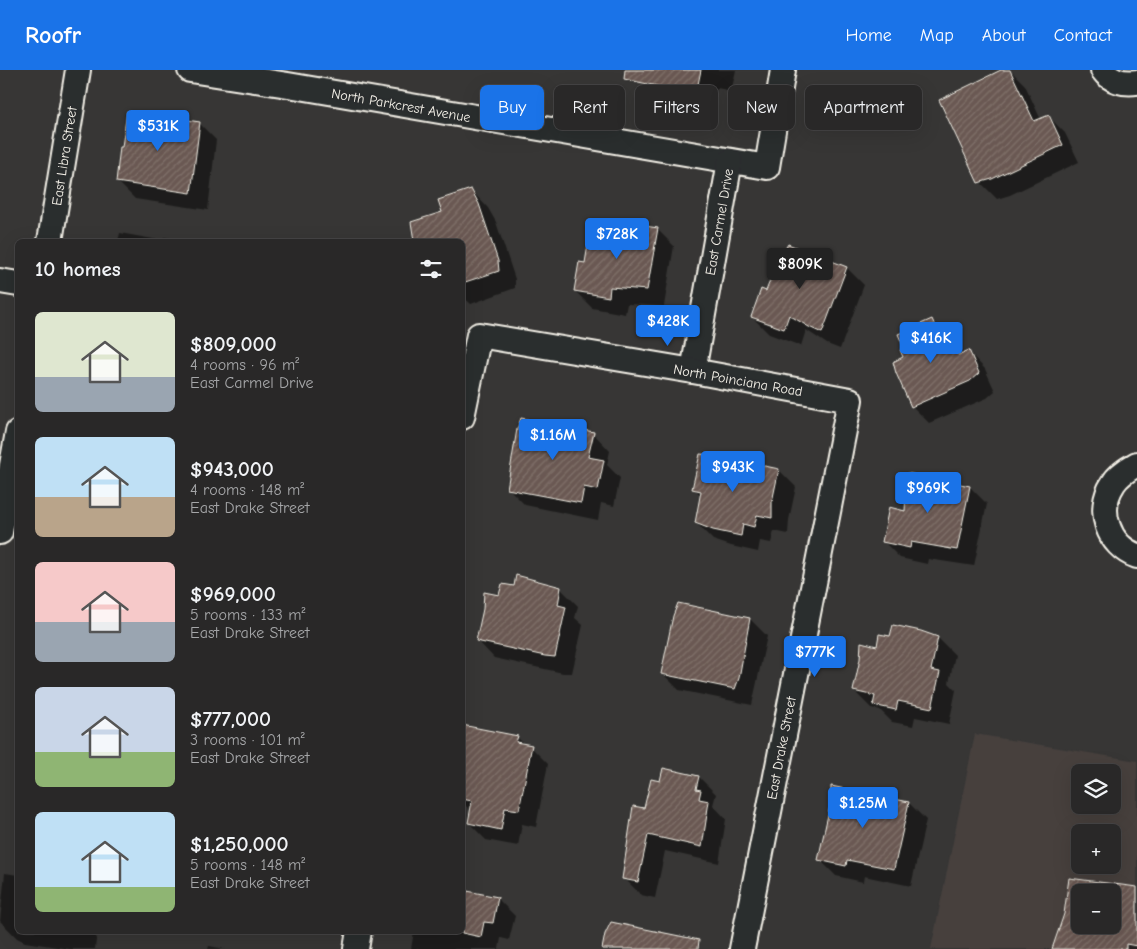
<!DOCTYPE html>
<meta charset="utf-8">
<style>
body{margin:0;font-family:"Comic Neue",sans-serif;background:#353434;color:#f1f3f6;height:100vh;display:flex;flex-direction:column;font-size:19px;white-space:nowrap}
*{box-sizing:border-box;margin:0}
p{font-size:16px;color:#a5a6a8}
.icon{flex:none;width:28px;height:28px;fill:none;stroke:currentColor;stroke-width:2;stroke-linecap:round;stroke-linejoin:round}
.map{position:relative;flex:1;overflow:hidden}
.details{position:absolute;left:15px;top:169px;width:450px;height:695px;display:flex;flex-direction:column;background:#292828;border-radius:8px;box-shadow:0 5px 20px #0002,0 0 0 1px #454445}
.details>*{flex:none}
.top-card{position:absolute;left:480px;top:15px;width:475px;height:45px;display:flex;gap:10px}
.buttons{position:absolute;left:1071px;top:694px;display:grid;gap:10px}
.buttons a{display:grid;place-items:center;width:50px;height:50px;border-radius:8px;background:#292828;box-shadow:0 5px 20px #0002,0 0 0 1px #454445;font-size:25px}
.price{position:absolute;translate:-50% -42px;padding:0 11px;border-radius:5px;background:#1a73e8;color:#fff;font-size:16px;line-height:32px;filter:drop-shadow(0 1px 2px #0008)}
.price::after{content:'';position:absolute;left:50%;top:30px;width:15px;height:11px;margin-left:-8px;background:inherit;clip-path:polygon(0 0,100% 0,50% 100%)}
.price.active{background:#222;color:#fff}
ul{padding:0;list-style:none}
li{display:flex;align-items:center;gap:15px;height:125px;padding:0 20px}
li span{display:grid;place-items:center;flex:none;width:140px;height:100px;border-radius:8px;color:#555}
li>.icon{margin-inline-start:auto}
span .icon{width:60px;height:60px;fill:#fffc;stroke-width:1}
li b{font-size:21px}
h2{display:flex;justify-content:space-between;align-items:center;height:60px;padding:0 20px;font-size:21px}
.tag{padding:0 18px;border-radius:8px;background:#292828;box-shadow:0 5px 20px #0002,0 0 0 1px #454445;font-size:18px;line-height:45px}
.tag.active{background:#1a73e8;color:#fff}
header{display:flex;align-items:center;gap:30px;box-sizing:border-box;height:70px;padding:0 25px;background:#1a73e8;color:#fff}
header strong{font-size:24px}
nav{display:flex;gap:28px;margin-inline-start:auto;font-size:18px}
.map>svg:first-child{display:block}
.built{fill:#46403e;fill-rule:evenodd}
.shadow{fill:#0007;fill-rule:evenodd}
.building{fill:url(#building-hatch);stroke:#f4f1e8;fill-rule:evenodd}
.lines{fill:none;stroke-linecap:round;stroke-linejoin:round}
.minor-casing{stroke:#f4f1e8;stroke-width:28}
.minor{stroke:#2a2d2e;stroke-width:24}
.labels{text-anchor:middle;stroke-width:4;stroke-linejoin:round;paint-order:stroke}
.street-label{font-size:14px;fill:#f4f1e8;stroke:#2a2d2e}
</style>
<header>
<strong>Roofr</strong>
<nav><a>Home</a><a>Map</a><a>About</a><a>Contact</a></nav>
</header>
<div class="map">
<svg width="1137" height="879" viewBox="0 0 1137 879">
<defs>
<pattern id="building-hatch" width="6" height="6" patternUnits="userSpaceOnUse" patternTransform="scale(1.25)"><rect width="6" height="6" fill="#6a5952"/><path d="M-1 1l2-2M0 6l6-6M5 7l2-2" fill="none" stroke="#80716b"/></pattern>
</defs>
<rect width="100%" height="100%" fill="#373635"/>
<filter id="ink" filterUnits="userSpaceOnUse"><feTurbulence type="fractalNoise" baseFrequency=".02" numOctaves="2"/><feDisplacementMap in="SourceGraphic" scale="10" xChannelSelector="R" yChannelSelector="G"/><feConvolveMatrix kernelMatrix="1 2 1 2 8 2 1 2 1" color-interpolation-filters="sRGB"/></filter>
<g filter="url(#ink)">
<path class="built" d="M975 664 1137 691V879H931ZM1080 702H1112V735H1080ZM1080 762H1112V795H1080ZM1080 822H1112V855H1080Z"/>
<g class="shadow">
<polygon points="645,0 736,0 732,18 728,17 727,20 717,18 713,40 675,33"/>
<polygon points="1004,0 1010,0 1025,15 1041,50 1048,46 1065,63 1079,92 1010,125 997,129 980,112"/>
<polygon points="199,53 216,70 208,140 135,129 118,112"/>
<polygon points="471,120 488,138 496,152 515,209 515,218 471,234 462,226 462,171 416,171 412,153 444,143"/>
<polygon points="657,159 674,176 664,236 627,234 625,244 592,238 575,221 586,194 631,164"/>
<polygon points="120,163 164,171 164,167 186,171 118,171"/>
<polygon points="788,176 847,198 864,215 840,279 827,274 806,260 801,276 769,264 752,247 767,223"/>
<polygon points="932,250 945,264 947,263 965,283 968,281 985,299 995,321 987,328 929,353 912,336 905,288"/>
<polygon points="593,363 610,381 607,395 620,408 614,436 601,433 598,450 525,435 508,418"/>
<polygon points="779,400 796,417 789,450 788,464 774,461 771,473 760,471 758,482 731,476 713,470 696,453 702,426 693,418"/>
<polygon points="909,404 970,417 987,434 974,496 928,489 927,494 900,488 883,471 906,442"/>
<polygon points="517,507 561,519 578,536 575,548 583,555 572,603 563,603 494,588 477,570 515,518"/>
<polygon points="750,549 767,566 752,635 679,620 662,603"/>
<polygon points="891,568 938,568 955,585 949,613 956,620 949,654 915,647 913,656 892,652 880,640 871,638 854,621 878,577"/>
<polygon points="517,667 525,675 531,677 548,694 536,757 522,754 518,776 486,770 469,753 471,741 462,732 462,706"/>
<polygon points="699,707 716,724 713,735 726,749 719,793 665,781 655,828 641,825 624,808 645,740"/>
<polygon points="909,733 926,750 911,816 864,806 863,812 836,806 819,789"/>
<polygon points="5,803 18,805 18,861 97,861 95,879 70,879 25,872 17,868 0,851"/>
<path d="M1071 810 1137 818V879H1053L1065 844ZM1080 822H1112V855H1080Z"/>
<polygon points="498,829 515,846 509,870 501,868 499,879 411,879 414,861 462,861"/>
<polygon points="209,876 225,879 208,879"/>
</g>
<g class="building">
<polygon points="625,0 701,0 696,24 624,9"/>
<polygon points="1001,0 1010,0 1034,51 1049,45 1063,75 992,109 978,113 939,30"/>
<polygon points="127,41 200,52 191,123 116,112 120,77 122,77"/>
<polygon points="471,119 479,134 498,191 499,201 462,213 462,171 414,171 411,152 442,142 438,130"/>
<polygon points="631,154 658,158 647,220 610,217 609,227 574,221 579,192 585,193 591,156 630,163"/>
<polygon points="788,174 847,197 822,263 809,257 789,245 784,259 751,247 761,219 766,221 778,190"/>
<polygon points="932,249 939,265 947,261 958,285 969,280 979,303 970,311 911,337 896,303 893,292 903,287 900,280 904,278 898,264"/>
<polygon points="521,348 594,362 588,387 604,390 598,420 584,417 581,433 507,419 517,359"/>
<polygon points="700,384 712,385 779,399 772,432 772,448 757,445 754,457 743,454 741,466 713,460 695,453 701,421 692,419"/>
<polygon points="907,403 970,416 957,480 911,472 910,478 882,472 889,437 905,441"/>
<polygon points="516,505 561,517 558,535 566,537 555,587 545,586 476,571 483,539 484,522 499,525 502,514 514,516"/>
<polygon points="678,533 750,548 739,608 735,619 661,604 673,546"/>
<polygon points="893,555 921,561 938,567 931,600 940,602 932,638 898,631 896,640 873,635 875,626 853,621 860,589 861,572 877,576 879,564 890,566"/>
<polygon points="462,655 518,666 516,672 532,675 519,740 505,738 501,760 468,753 472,731 462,729"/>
<polygon points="663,698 699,706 696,719 701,720 699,729 709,731 702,777 648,765 638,812 622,809 633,736 644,738 651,709 660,711"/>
<polygon points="831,716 909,732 894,799 847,790 846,796 818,790 831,731"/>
<path d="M1069 808 1137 817V876L1126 874V879H1052L1064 844ZM1080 822H1112V855H1080Z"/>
<polygon points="462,820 498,827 493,853 484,852 481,867 462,863"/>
<polygon points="611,852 699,870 698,879 602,879 605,864"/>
</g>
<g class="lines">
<g class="minor-casing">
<g id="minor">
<polyline points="190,0 288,15 767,97 783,0"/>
<path d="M1103 0C1111 11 1124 14 1137 12"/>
<polyline points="50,171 78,0"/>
<polyline points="0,211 18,214"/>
<polyline points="693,301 730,91"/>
<polyline points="462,347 479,265 693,301 850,330 742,879"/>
<path d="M1137 394C1128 399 1118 405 1113 414 1096 440 1108 476 1137 486"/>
<polyline points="0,462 18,362"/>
<polyline points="356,879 359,861"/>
</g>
</g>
<use href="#minor" class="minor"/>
</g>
</g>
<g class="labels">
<g class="street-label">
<text transform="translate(401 35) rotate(10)" y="5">North Parkcrest Avenue</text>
<text transform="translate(64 86) rotate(-81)" y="5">East Libra Street</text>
<text transform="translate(719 152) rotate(-80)" y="5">East Carmel Drive</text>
<text transform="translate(738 310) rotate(10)" y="5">North Poinciana Road</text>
<text transform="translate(781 678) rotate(-79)" y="5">East Drake Street</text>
</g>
</g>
</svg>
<div class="buttons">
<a><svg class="icon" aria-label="layers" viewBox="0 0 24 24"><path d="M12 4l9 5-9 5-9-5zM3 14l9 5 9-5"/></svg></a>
<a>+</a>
<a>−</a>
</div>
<b class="price" style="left:158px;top:82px">$531K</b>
<b class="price" style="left:617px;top:190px">$728K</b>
<b class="price active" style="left:800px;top:220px">$809K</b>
<b class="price" style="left:668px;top:277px">$428K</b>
<b class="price" style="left:931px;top:294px">$416K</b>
<b class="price" style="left:553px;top:391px">$1.16M</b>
<b class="price" style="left:733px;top:423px">$943K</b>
<b class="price" style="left:928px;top:444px">$969K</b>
<b class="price" style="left:815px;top:608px">$777K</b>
<b class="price" style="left:863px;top:759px">$1.25M</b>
<div class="top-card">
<a class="tag active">Buy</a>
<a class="tag">Rent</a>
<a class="tag">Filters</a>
<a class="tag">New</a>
<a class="tag">Apartment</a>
</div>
<section class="details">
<h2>10 homes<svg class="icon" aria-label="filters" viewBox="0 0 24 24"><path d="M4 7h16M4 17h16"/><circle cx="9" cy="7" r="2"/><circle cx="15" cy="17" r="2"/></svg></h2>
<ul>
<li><span style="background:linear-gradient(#dfe7d0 65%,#9aa5b1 0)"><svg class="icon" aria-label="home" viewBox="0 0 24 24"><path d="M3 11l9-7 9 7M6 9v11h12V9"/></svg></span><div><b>$809,000</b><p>4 rooms · 96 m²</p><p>East Carmel Drive</p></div></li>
<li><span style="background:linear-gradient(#bfe0f5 60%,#b9a48a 0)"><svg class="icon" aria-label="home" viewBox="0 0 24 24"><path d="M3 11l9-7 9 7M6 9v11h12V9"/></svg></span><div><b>$943,000</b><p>4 rooms · 148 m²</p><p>East Drake Street</p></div></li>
<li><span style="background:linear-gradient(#f6c9c9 60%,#9aa5b1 0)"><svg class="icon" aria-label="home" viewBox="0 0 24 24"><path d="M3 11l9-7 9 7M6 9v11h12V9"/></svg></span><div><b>$969,000</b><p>5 rooms · 133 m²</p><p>East Drake Street</p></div></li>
<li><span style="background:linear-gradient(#c9d6e8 65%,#8fb573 0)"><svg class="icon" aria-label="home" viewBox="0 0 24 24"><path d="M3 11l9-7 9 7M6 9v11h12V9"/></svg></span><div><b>$777,000</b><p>3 rooms · 101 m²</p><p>East Drake Street</p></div></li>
<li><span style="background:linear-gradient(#bfe0f5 75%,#8fb573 0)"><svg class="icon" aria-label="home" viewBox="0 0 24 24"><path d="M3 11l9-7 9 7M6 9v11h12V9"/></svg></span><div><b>$1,250,000</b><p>5 rooms · 148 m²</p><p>East Drake Street</p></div></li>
</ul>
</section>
</div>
